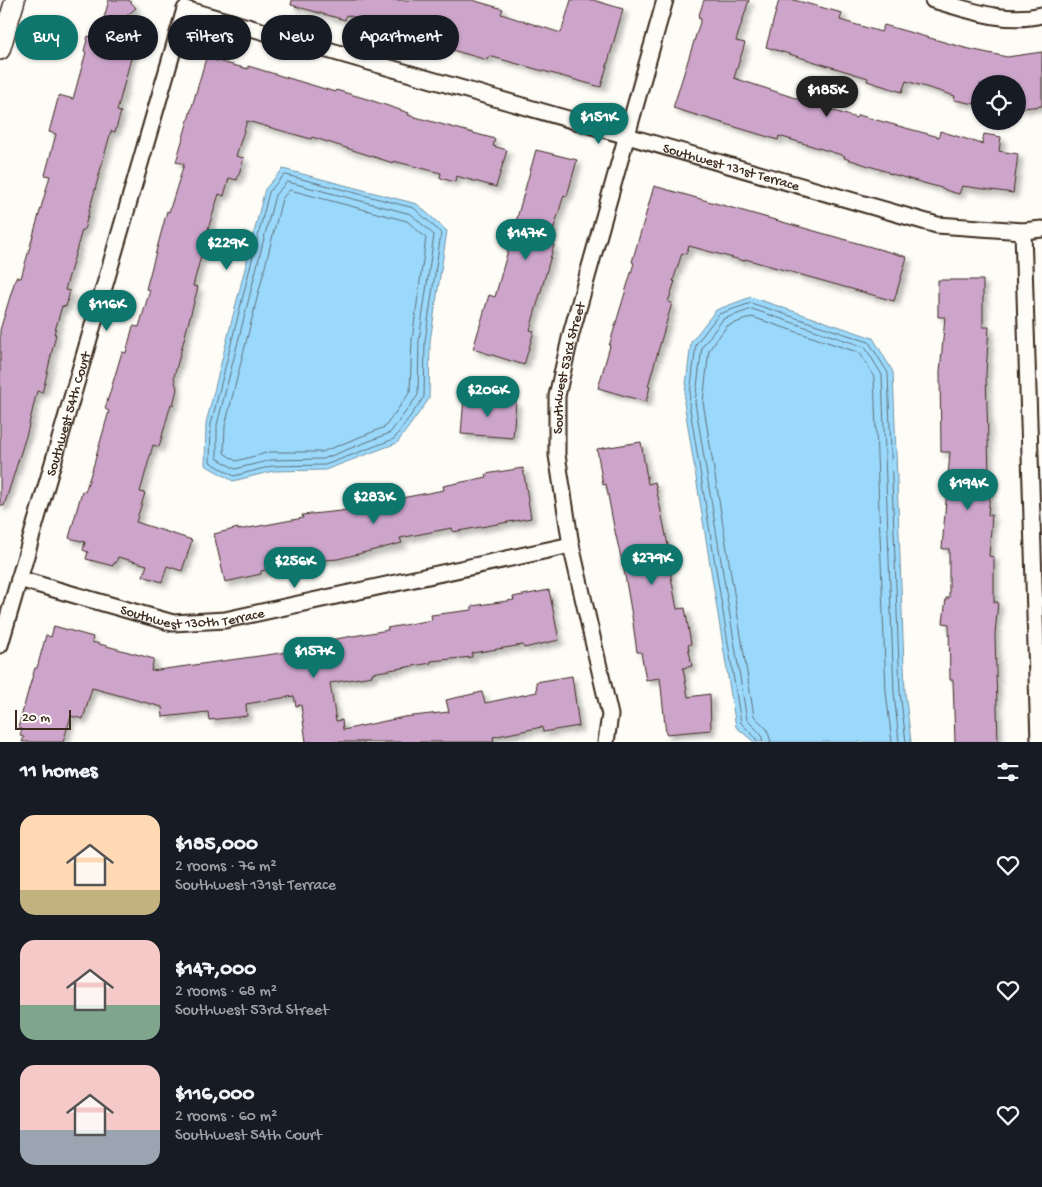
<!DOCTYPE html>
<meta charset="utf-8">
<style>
body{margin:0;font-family:"Gochi Hand",sans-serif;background:#242831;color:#f1f3f6;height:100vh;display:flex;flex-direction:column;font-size:19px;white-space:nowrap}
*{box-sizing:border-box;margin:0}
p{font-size:16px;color:#9ea1a6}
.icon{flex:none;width:28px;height:28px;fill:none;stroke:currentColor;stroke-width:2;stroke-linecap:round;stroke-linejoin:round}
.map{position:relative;height:742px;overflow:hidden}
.panel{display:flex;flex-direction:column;background:#171b24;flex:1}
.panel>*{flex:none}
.guide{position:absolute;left:15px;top:15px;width:500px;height:45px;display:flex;gap:10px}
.buttons{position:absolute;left:971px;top:75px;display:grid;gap:10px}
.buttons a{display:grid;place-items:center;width:55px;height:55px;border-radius:50%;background:#171b24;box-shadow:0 1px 4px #0004;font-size:25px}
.scale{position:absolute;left:15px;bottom:12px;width:56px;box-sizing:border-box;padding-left:5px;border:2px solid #3b2a1e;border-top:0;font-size:14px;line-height:18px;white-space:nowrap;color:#3b2a1e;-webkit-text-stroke:4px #fdfcf7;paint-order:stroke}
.price{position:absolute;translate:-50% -42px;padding:0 11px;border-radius:18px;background:#0f766e;color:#fff;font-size:16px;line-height:32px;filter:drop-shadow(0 1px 2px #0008)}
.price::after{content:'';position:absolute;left:50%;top:30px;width:15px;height:11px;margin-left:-8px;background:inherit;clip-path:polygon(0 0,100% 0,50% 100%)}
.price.selected{background:#222;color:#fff}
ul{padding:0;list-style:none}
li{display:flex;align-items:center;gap:15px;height:125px;padding:0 20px}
li span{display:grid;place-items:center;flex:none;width:140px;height:100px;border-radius:15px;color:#555}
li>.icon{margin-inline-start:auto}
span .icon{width:60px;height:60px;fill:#fffc;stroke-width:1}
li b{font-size:21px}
h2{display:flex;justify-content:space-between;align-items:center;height:60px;padding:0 20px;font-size:21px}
.chip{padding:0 18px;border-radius:22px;background:#171b24;box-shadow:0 1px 4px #0004;font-size:18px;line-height:45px}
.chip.selected{background:#0f766e;color:#fff}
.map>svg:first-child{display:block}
.water{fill:#9ad9fc;stroke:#7493a3}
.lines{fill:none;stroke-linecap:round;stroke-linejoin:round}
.shore{stroke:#617077;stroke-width:1}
.building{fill:#cda5cb;stroke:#3b2a1e;filter:url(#shadow)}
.minor-casing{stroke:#3b2a1e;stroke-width:19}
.tertiary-casing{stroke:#3b2a1e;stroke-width:22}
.minor{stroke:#fdfcf7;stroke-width:15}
.tertiary{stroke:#fdfcf7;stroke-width:19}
.labels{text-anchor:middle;stroke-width:5;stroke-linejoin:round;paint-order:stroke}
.street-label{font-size:14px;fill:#3b2a1e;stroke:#fdfcf7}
</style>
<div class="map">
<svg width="1042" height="742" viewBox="0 0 1042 742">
<defs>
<filter id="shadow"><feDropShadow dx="4.5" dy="4.5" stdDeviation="2.5" flood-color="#0004"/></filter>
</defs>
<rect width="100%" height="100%" fill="#fdfcf7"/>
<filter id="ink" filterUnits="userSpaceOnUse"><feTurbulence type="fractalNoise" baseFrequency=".02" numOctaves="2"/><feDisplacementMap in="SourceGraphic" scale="10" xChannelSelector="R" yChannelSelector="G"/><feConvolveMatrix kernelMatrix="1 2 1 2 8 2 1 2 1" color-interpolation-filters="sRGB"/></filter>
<g filter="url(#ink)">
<g class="water">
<polygon points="283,169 417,204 447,231 430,341 429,399 397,443 325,470 273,471 233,481 205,465 206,423 265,189"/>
<polygon points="751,297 873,338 893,372 905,692 911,742 754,742 736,727 684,402 691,342 716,310"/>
</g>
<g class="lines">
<g class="shore">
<polygon points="286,175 414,208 441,233 425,341 424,397 394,439 325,465 272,466 234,476 210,462 211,424 269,192 283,176"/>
<polygon points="288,182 411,214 434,235 419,340 418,395 390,433 323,459 271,460 235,469 217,458 217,425 275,195 286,183"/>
<polygon points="290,190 407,221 426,238 412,340 410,392 385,427 322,452 270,452 236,461 224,453 225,426 282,199"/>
<polyline points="757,742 755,737 741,723 689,403 696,344 719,314 751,303 869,342 888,373 900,692 906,742"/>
<polyline points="763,742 761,734 747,720 695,402 702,347 723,319 752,309 865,347 882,375 894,692 899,742"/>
<polyline points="771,742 767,729 754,716 703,402 709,350 727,326 752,317 860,353 874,377 886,692 892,742"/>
</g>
</g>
<g class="building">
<polygon points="109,0 129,0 136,8 119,22 132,26 128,41 135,43 117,111 121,112 115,132 111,131 84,230 82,230 65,290 70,291 66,307 62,306 54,334 56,334 45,382 42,393 37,391 27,433 4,506 0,505 0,330 16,277 21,278 50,176 45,175 56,134 49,132 59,95 73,99 86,52 84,51 88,36 98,39"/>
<polygon points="292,0 472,0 503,9 501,14 561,33 571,0 593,0 623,9 601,87 489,56 487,60 452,50 453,46 393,30 394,27 346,15 345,20 291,5"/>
<polygon points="704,0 749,0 736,41 745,43 734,78 856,118 858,115 939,137 940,131 982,144 984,134 1001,137 999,151 1018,154 1013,193 962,186 959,194 945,190 945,189 888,173 888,172 844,158 845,156 779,136 778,140 673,108 701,19 698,18"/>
<polygon points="779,0 794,0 842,13 840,20 881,32 884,25 965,48 1007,57 1042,52 1042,106 1023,108 1018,107 1018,84 980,84 980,105 954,100 955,96 906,81 902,92 867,81 868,78 766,47"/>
<polygon points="206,58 248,69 248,66 335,92 336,90 367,99 409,113 408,115 495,139 493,146 507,150 496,187 456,176 455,182 440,178 441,173 393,161 393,163 312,137 311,139 247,121 236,156 244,158 237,180 229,178 224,196 219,194 209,226 193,286 198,287 174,377 177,389 173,405 171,404 159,447 153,445 140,492 145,493 136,522 192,540 182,571 167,566 162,582 143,576 147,565 118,557 116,563 114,563 113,566 86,559 88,552 83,550 85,542 69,538 82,491 85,492 94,464 109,411 105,409 122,352 126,353 133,326 139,327 150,290 146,289 167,211 169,212 184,164 176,162"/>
<polygon points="536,150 577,160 567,196 564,195 549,244 554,245 530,330 534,331 524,365 473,349 489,295 495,297"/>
<polygon points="654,186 907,257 894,301 745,259 744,261 689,246 686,254 682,253 673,281 675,281 668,302 672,303 648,386 650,387 646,402 598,388 610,346 609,346 634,263 632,262"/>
<polygon points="938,280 983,280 983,327 989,327 986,373 989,472 992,472 988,515 992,515 989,556 994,557 994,602 998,602 995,635 998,742 955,742 953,680 950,680 949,624 943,623 946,598 949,598 949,549 942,549 950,452 941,452 940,372 945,317 938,317"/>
<polygon points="464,397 516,401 513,438 461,434"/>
<polygon points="641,442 648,484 655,482 671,560 668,561 677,609 685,608 691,644 688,645 692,666 683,668 688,697 710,694 711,730 666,734 660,678 646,680 641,652 637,652 632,616 625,575 614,527 606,484 603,485 597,449"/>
<polygon points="523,468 531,518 453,532 452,528 400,538 402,543 338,559 303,562 261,571 261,574 225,582 214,534 238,528 238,530 303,518 302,515 341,511 391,498 391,500 444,490 443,486 487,477 486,474"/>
<polygon points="549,590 559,640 524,648 523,645 472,653 472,657 431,661 431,663 372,673 372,676 330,683 336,721 342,720 343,730 404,717 449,712 446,700 482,692 485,703 537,692 536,682 572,676 579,726 543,732 542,727 493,737 494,742 306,742 301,705 296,706 294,696 246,704 247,716 209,720 208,712 163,717 162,707 92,688 83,719 71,716 63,742 22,742 24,737 20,736 22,729 18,728 29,688 35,668 37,668 46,635 51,637 54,626 93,637 92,642 154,659 151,671 288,652 287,645 324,639 324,641 388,630 387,628 432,620 431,615 472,610 472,606 514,600 513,597"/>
</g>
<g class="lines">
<g class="minor-casing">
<g id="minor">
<path d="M933 0C969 10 1005 24 1042 15"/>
<polyline points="1023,231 1039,742"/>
<path id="s1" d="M19 579 173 623 225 620 571 545"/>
<path id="s2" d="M0 645 185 9 937 225 1023 231 1042 229"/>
<path id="s3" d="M606 742 610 715 571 545 557 455V396L571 334 665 0"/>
</g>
</g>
<g class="tertiary-casing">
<polyline id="tertiary" points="0,50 15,0"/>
</g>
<use href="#minor" class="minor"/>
<use href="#tertiary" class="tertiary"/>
</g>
</g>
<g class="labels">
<g class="street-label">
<text dy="5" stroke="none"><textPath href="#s2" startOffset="1231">Southwest 131st Terrace</textPath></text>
<text dy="5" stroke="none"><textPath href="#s3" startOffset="381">Southwest 53rd Street</textPath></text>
<text dy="5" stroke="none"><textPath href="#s2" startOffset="241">Southwest 54th Court</textPath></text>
<text dy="5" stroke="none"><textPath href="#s1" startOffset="179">Southwest 130th Terrace</textPath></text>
</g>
</g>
</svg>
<div class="buttons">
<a><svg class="icon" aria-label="locate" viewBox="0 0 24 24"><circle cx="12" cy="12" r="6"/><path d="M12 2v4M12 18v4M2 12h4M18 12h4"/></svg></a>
</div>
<div class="scale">20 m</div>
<b class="price selected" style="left:827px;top:118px">$185K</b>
<b class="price" style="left:599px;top:145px">$151K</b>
<b class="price" style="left:526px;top:261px">$147K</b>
<b class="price" style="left:227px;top:271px">$229K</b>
<b class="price" style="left:107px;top:332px">$116K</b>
<b class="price" style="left:488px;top:418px">$206K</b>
<b class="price" style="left:968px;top:511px">$194K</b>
<b class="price" style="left:374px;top:525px">$283K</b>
<b class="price" style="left:652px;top:586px">$279K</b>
<b class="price" style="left:295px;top:589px">$256K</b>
<b class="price" style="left:314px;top:679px">$157K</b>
<div class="guide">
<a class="chip selected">Buy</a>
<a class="chip">Rent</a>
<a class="chip">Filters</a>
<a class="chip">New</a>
<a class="chip">Apartment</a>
</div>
</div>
<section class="panel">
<h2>11 homes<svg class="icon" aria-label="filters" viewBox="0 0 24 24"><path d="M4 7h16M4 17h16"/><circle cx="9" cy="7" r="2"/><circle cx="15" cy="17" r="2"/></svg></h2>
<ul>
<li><span style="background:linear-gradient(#ffd9b3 75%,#c2b280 0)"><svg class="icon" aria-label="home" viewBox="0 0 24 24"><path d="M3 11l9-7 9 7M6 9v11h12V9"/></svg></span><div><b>$185,000</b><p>2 rooms · 76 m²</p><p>Southwest 131st Terrace</p></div><svg class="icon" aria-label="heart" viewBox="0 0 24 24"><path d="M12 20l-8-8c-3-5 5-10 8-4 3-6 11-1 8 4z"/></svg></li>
<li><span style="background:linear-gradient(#f6c9c9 65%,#7fa58c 0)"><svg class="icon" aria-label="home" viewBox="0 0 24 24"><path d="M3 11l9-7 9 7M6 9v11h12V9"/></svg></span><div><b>$147,000</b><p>2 rooms · 68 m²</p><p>Southwest 53rd Street</p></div><svg class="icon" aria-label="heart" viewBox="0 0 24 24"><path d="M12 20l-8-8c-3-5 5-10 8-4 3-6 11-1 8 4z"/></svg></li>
<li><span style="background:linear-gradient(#f6c9c9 65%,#9aa5b1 0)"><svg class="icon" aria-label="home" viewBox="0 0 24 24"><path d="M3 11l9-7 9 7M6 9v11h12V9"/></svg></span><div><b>$116,000</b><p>2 rooms · 60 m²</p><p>Southwest 54th Court</p></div><svg class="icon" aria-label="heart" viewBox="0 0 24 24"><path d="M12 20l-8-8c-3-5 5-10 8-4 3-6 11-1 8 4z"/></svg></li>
</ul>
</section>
